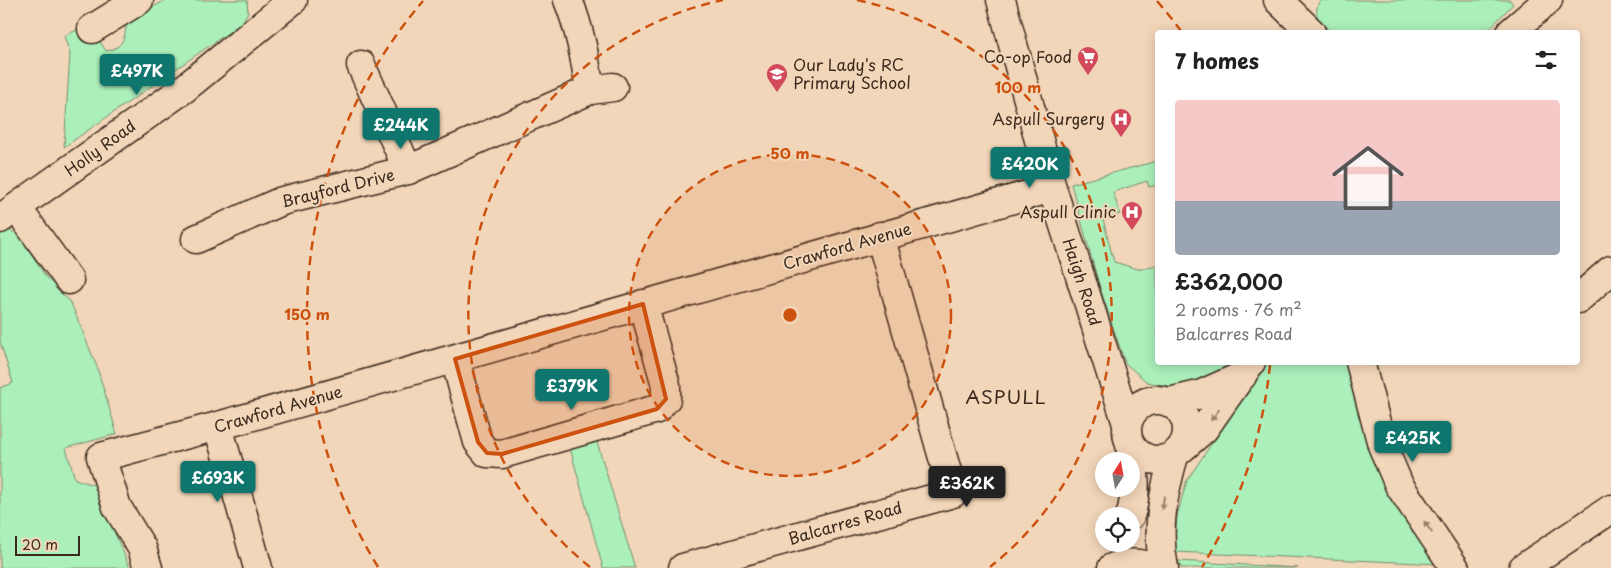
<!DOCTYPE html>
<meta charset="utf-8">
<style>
body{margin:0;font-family:"Playpen Sans",sans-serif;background:#f6f6f6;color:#222;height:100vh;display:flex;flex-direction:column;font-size:19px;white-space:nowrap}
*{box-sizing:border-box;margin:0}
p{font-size:16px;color:#767676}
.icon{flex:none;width:28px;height:28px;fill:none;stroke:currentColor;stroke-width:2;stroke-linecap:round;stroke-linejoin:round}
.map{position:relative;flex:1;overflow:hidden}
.panel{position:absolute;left:1155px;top:30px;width:425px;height:335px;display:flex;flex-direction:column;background:#fff;border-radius:5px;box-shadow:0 2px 12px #0003}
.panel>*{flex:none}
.needle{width:32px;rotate:11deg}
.tools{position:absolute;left:1095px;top:452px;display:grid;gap:10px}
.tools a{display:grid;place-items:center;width:45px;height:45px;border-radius:50%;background:#fff;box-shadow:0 2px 12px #0003;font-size:25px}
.scale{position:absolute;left:15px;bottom:12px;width:65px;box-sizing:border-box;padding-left:5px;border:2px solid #3b2a1e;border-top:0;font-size:14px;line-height:18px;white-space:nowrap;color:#3b2a1e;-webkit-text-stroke:4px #f2d6b9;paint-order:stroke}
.price{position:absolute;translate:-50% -42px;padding:0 11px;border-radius:5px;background:#0f766e;color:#fff;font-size:16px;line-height:32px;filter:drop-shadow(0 1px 2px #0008)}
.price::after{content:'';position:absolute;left:50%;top:30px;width:15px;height:11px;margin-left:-8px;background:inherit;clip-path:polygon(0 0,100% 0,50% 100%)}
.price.selected{background:#222;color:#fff}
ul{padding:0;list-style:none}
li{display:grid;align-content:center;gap:10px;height:265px;padding:0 20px}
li+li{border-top:1px solid #e0e0e0}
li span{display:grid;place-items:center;height:155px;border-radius:5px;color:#555}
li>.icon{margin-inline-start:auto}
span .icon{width:90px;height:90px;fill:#fffc;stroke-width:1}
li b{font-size:21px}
h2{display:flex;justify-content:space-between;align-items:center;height:60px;padding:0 20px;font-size:21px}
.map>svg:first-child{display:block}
.green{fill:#abefba;stroke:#738c6c}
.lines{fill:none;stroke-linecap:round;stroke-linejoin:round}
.minor-casing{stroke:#3b2a1e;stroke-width:31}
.major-casing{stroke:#3b2a1e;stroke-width:31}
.minor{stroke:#f2d6b9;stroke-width:28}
.major{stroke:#f2d6b9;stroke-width:28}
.oneway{fill:#96806c}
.marked{fill:#ce520f;fill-opacity:0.2;stroke:#ce520f;stroke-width:4;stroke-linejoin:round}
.ring{fill:none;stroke:#ce520f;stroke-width:2.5;stroke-dasharray:9 6}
.labels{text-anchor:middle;stroke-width:4;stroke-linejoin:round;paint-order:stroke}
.poi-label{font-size:16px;fill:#3b2a1e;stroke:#f2d6b9;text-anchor:end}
.street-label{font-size:16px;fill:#3b2a1e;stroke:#f2d6b9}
.quarter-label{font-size:19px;letter-spacing:1px;fill:#3b2a1e;stroke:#f2d6b9}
.centre{fill:#ce520f;stroke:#f2d6b9;stroke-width:2.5}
.ring-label{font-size:15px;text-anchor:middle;font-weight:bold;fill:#ce520f;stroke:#f2d6b9;stroke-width:4;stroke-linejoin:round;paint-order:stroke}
</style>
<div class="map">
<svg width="1611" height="568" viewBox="0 0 1611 568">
<rect width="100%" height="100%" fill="#f2d6b9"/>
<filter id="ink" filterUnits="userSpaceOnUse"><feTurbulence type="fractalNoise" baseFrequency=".02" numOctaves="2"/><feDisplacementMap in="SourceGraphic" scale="10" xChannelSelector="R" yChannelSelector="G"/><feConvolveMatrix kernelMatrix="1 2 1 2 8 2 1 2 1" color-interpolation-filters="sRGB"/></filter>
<g filter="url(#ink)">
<g class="green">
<path d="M166 0H247L248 12 242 23 64 147 70 54 64 36 83 27 99 40 106 51C125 47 124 38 127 21Z"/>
<path d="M1320 0H1510L1513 4 1486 32H1331C1319 22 1312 16 1320 0Z"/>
<polygon points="1157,161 1157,185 1149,187 1147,181 1113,192 1120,214 1103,219 1114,262 1138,269 1157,265 1158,362 1235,363 1229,372 1201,384 1173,387 1147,382 1125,363 1099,285 1071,184"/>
<polygon points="8,229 20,236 46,277 71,303 97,367 117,434 66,448 75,479 94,485 130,568 0,568 0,388 13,383 0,342 0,231"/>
<polygon points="1347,362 1385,487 1441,564 1174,552 1177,516 1187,480 1266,363"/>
<polygon points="597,442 635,568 603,568 570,448"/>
<polygon points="1178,561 1298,568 1181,568"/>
</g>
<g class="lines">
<g class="minor-casing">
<g id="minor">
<path d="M568 0C580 29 585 59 590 90"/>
<polyline points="1278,0 1311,32"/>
<polyline points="92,29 139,0"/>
<polyline points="361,65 408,170"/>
<polyline points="17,208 69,280"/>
<polyline points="0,219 185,88 293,0"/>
<polyline points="196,239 282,201 408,170 590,90 613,87"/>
<polyline points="1578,299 1611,270"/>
<polyline points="455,359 478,442 487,453 502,454 657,409 666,399 666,385 643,304"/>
<polyline points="1360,362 1382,445 1399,485 1455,568"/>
<polyline points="218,426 258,568"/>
<polyline points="148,568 142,548 117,507 101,457 218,426 1052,188"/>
<polyline points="683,568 953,493 880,236"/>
<polyline points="1523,568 1611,509"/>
</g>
</g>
<g class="major-casing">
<g id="major">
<polyline points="1001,0 1052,188 1127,424"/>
<polyline points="1511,32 1548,0"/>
<circle cx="1157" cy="430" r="30"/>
<polyline points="1169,402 1202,394 1242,376"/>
<polyline points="1181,449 1204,429 1251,362"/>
<path d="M1130 516C1138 493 1134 468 1130 445"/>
<path d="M1112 568C1124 563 1140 561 1152 568"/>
<path d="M1164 568C1156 529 1163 494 1174 456"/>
</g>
</g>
<use href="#minor" class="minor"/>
<use href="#major" class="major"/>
</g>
<defs><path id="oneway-solid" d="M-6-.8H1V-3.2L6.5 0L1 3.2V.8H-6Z" transform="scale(1.25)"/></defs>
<g class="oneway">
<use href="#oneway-solid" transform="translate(1215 415) rotate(126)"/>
<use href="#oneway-solid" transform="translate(1163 503) rotate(99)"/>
<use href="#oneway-solid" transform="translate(1428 527) rotate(-124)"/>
</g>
</g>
<path class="marked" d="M643 304 666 399 657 409 502 454 487 453 478 442 455 359Z"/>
<circle cx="790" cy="315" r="161" fill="#ce520f" fill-opacity=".12"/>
<g class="ring">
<circle cx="790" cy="315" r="161"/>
<path d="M590 567A322 322 0 0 1 723 0M857 0A322 322 0 0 1 990 567"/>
<path d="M1270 365A483 483 0 0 1 1202 567M378 567A483 483 0 0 1 423 1M1157 1A483 483 0 0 1 1181 31"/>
</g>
<defs>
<g id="supermarket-pin" transform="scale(1.125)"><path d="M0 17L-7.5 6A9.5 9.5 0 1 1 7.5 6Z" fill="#d1495b" stroke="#f2d6b9"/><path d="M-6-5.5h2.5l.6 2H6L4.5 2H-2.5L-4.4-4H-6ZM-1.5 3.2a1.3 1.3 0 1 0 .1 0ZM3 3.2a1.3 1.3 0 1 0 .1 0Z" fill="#fff"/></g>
<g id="school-pin" transform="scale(1.125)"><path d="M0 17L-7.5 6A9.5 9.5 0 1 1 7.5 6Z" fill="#d1495b" stroke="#f2d6b9"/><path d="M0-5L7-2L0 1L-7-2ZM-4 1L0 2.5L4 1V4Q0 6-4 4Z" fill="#fff"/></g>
<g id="hospital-pin" transform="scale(1.125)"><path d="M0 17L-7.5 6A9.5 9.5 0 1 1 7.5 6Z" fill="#d1495b" stroke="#f2d6b9"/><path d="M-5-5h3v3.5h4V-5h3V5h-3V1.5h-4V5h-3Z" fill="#fff"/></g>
</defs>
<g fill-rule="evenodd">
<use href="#supermarket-pin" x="1088" y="57"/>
<use href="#school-pin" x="777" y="74"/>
<use href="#hospital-pin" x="1121" y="119"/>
<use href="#hospital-pin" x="1132" y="212"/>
</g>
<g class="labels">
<g class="poi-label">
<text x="1072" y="63">Co-op Food</text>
<text x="793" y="71" text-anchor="start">Our Lady's RC<tspan x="793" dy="18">Primary School</tspan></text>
<text x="1105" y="125">Aspull Surgery</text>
<text x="1116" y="218">Aspull Clinic</text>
</g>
<g class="street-label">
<text transform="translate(100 148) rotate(-36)" y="6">Holly Road</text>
<text transform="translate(338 188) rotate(-14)" y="6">Brayford Drive</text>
<text transform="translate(847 246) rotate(-16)" y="6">Crawford Avenue</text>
<text transform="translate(1082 282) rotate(72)" y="6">Haigh Road</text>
<text transform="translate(278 409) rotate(-16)" y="6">Crawford Avenue</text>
<text transform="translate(845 523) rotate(-16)" y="6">Balcarres Road</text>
</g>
<g class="quarter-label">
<text x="1006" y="404">ASPULL</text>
</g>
</g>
<circle cx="790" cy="315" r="8" class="centre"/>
<g class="ring-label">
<text x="1018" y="93">100 m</text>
<text x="790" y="159">50 m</text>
<text x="307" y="320">150 m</text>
</g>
</svg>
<div class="tools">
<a><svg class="needle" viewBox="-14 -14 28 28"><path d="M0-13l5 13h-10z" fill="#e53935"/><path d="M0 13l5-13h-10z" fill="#767676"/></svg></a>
<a><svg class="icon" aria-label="locate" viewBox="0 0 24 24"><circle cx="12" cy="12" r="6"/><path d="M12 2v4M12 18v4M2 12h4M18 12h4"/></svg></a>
</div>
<div class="scale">20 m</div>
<b class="price" style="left:137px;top:96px">£497K</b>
<b class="price" style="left:401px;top:150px">£244K</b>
<b class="price" style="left:1030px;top:189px">£420K</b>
<b class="price" style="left:572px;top:411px">£379K</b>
<b class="price" style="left:1413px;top:463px">£425K</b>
<b class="price" style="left:218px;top:503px">£693K</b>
<b class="price selected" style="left:967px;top:508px">£362K</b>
<section class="panel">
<h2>7 homes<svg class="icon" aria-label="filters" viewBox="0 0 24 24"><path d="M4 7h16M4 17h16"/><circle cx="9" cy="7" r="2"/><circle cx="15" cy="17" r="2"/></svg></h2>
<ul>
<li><span style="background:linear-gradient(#f6c9c9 65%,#9aa5b1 0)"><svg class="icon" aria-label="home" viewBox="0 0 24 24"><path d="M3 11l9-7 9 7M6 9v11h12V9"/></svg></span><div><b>£362,000</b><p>2 rooms · 76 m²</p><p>Balcarres Road</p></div></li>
</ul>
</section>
</div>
